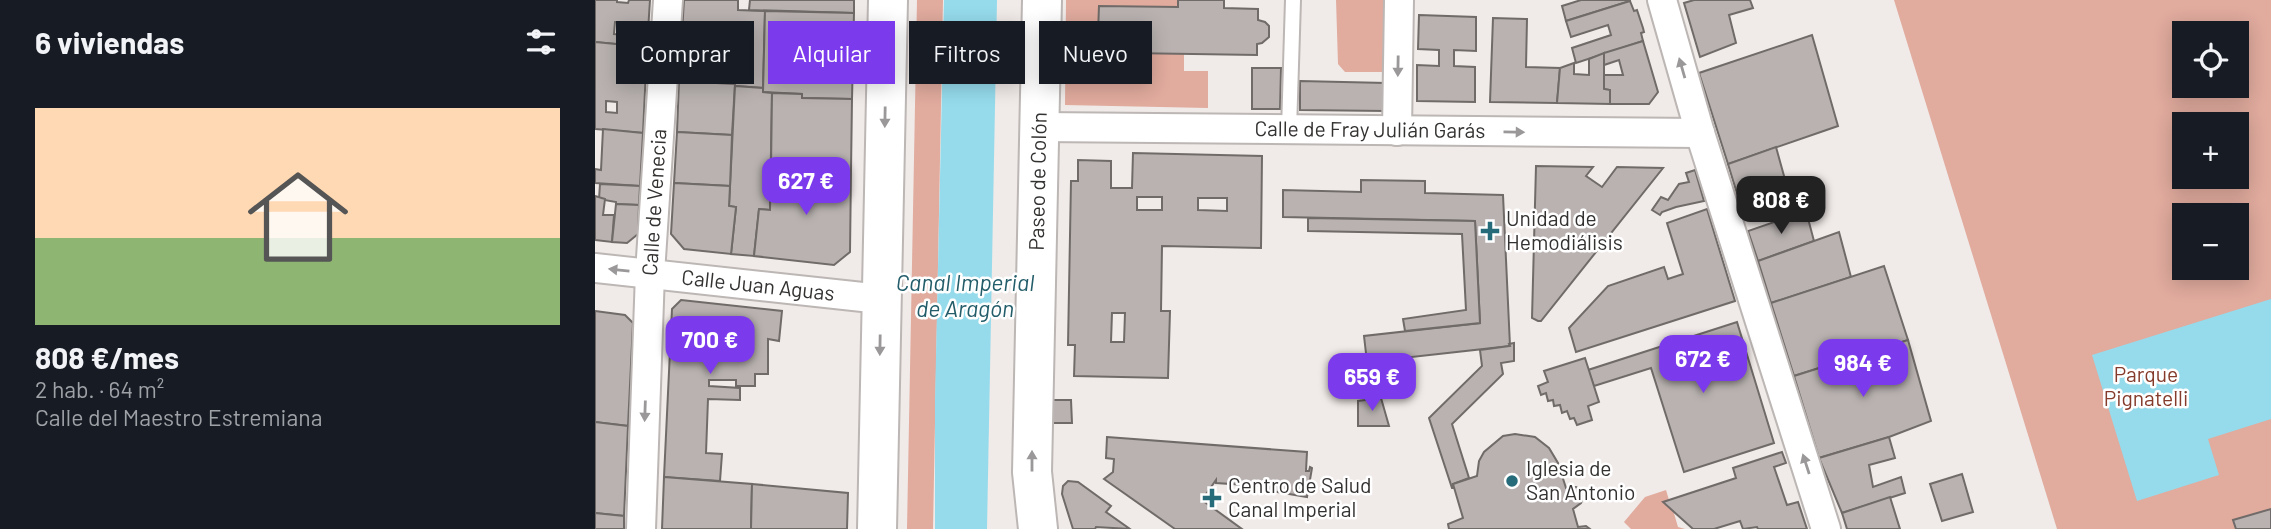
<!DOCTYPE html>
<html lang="es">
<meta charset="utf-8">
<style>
body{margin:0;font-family:Barlow,sans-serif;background:#20242c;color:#f1f3f6;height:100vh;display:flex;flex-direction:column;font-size:26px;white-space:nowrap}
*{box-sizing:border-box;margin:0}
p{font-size:23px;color:#9ea1a6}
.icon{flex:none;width:38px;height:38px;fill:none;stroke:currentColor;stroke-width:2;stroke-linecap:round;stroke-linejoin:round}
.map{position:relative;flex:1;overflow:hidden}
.drawer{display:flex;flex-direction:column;background:#171b24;width:595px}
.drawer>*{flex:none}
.banner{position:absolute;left:21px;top:21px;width:665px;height:63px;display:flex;gap:14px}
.tools{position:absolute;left:1577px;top:21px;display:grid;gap:14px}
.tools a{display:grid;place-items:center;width:77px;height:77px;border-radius:0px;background:#171b24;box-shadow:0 4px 18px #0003;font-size:35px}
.price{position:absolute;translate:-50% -60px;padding:0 16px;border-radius:14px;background:#7c3aed;color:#fff;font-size:23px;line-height:46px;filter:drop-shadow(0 2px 4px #0008)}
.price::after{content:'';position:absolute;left:50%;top:42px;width:21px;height:16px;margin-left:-10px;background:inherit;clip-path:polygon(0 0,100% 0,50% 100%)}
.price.current{background:#222;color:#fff}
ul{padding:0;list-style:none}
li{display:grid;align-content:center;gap:14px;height:371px;padding:0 35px}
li+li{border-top:2px solid #363941}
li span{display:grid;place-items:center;height:217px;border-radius:0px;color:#555}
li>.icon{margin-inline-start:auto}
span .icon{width:126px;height:126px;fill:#fffc;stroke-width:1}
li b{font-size:30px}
h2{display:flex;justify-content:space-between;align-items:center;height:84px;padding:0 35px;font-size:30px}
.tag{padding:0 24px;border-radius:0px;background:#171b24;box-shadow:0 4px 18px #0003;font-size:24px;line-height:63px}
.tag.current{background:#7c3aed;color:#fff}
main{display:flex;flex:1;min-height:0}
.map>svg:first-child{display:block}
.green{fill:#e1ab9e;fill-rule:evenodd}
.water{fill:#95dbec}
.building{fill:#b9b2b1;stroke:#706b69;stroke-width:2;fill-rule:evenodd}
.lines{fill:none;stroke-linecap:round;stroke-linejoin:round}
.lane-casing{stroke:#bcb6b4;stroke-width:18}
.street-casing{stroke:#bcb6b4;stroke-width:32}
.secondary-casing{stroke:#bcb6b4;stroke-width:42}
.lane{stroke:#fff;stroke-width:14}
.street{stroke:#fff;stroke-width:28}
.secondary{stroke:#fff;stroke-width:38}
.oneway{fill:#9a9898}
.poi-dot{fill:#256b7a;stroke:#fff;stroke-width:2.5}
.labels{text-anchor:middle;stroke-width:5;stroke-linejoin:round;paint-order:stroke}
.street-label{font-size:21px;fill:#343231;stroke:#fff}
.poi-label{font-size:21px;fill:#343231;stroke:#fff;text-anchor:start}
.park-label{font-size:21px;fill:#843b2b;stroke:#fff}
.water-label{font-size:23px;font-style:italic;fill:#235d6a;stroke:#fff}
</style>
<main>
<section class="drawer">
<h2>6 viviendas<svg class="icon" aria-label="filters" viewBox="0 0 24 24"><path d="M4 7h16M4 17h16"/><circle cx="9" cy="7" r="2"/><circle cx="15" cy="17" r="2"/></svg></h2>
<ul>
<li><span style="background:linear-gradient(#ffd9b3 60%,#8fb573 0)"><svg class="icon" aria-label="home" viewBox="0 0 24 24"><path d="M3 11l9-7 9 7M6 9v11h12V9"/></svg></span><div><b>808 €/mes</b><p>2 hab. · 64 m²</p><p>Calle del Maestro Estremiana</p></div></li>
</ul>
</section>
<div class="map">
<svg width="1676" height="529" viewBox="0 0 1676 529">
<rect width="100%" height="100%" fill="#f0eae8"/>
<g class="green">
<polygon points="322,0 348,0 338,529 312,529"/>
<path d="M471 0H583V7L504 6 502 60 506 67C520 76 533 70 533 53L589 54V71H613V108L470 105Z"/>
<polygon points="741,0 792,0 791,72 750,72 743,64"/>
<path d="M1299 0H1676V529H1462ZM1589 33H1642V86H1589ZM1589 124H1642V177H1589ZM1589 215H1642V268H1589Z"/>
<polygon points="1071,490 1074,500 1069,502 1078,510 1083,527 1090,529 1036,529 1029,522 1050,497"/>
</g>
<g class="water">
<polygon points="349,0 402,0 392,529 340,529 340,401"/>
<polygon points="1676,299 1676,419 1613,439 1624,475 1542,501 1497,355"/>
</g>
<g class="building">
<path d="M0 0H22V2L33 3 34 0H55L52 47 0 42ZM20 22 32 23 31 35 19 34Z"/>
<polygon points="89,0 143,0 143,10 170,11 168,88 140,86 140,84 84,81"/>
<polygon points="155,0 259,0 259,13 154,10"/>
<polygon points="583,0 629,0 629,8 663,9 663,20 670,22 674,26 674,37 667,43 662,44 662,55 533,53 531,65 526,70 519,72 506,67 502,60 504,6 583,7"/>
<polygon points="986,0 1035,0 1035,1 971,21 967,6"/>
<polygon points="1099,0 1155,0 1158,8 1134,15 1141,43 1105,57 1089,3"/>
<polygon points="1035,1 1039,11 1042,10 1048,28 1049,32 1046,33 1048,41 981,63 977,48 1016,35 1013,25 976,37 971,21"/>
<polygon points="170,11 259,13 257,99 207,98 207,94 168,92"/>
<polygon points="824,15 881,17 881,51 859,50 859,66 880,67 880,102 822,101 822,65 844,66 844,50 823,49"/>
<polygon points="898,18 932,19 931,67 965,68 962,103 895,102"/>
<polygon points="1217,35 1243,126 1133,164 1104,73"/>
<polygon points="1048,41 1063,92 1054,104 1015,104 1015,90 1009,89 1009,75 1028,75 1024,60 1009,65 1009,53"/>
<path d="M0 42 52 47 48 133 0 129ZM11 101 22 102V113L11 112Z"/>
<polygon points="1009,53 1009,89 1015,90 1015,104 962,103 965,68 979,63 979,74 994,75 994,59"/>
<polygon points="657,68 686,68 685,109 657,109"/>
<polygon points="84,81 140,84 137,135 82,132"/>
<polygon points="705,81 791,83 791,111 705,110"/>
<polygon points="140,86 168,88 168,92 177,93 175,210 164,209 159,256 136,254 141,207 134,206"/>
<polygon points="177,93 207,94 207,98 257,99 256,171 176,168"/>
<polygon points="8,129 48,133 45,186 0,183 0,169 6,170"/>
<polygon points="82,132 137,135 135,186 79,183"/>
<polygon points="1181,147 1194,194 1148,213 1133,164"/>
<path d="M538 153 667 156 666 248 567 246 566 311H575L573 378 479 376 480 345H473L476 181H483V160L516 161V188H537ZM542 197H567V210H542ZM603 198H632V211L603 210ZM517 313H530L529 342H516Z"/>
<polygon points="941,166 998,167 991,176 1007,187 1022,167 1068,168 946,321 943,321 937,318"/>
<polygon points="176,168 256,171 255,252 239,265 159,256 164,209 175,210"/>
<polygon points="1100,170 1109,201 1081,207 1067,212 1065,215 1057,210 1066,197 1073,200 1084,184 1094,182 1091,173"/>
<polygon points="766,180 830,181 830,193 908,195 915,346 772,362 769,336 885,323 880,221 688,217 688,190 766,192"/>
<polygon points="79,183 135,186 134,206 141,207 136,254 89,249 76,234"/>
<polygon points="5,184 45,186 44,205 21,204 21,202 4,199"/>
<polygon points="0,196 10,199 8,215 19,215 17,242 0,240"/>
<polygon points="21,204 44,205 43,234 32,243 17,242"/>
<polygon points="1112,209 1140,301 981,352 974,328 1013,286 1069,267 1073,279 1088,274 1072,223"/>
<polygon points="1211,211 1219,241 1163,261 1153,231"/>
<polygon points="713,218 880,221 885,323 810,331 808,319 871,310 867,234 713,231"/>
<polygon points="1244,232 1256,277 1176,303 1163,261"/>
<polygon points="1289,266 1313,340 1199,376 1176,303"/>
<path d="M86 300 187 311 184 341 173 339V374H160V386H141V380H114V386L145 388V400L113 399 111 453 127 454 125 481 69 477 77 309ZM116 333 142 336V348L116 346Z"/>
<polygon points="0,311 30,315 38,323 33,426 0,422"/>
<polygon points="1142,322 1179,443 1089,472 1056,368 999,386 993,370"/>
<polygon points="1313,340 1336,421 1294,437 1224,458 1199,376"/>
<polygon points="919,343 919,361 906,363 908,374 857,424 874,478 858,484 859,488 857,488 834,418 887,366 885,350 915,346 914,344"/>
<polygon points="990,358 1004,402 993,406 997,420 982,425 979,418 975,419 972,411 967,413 965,405 959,406 958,400 953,401 951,393 946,395 943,386 953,382 949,371"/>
<polygon points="786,398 794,426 763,426 763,401"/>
<polygon points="454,400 476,400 477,423 454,423"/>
<polygon points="0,422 33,426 29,516 0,513"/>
<polygon points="920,434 940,437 954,448 963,463 971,488 981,487 986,490 988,498 986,503 978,509 983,527 991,526 995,529 854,529 853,524 868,518 858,484 882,476 884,461 889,452 908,436"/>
<polygon points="512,437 712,452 711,471 714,471 715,467 717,468 712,497 664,489 666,486 621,483 621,480 607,500 647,529 580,529 509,479 518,472 519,459 511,458"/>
<polygon points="1294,437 1300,458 1274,465 1278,487 1306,477 1310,493 1247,513 1224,458"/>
<polygon points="1187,452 1191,463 1179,467 1192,505 1203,502 1212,529 1163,529 1162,527 1148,529 1145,521 1119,529 1098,529 1068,502 1141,478 1138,468"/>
<polygon points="1367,474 1378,512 1347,521 1335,484"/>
<polygon points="69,477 157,484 156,529 67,529"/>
<polygon points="473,481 483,482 516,506 511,512 535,529 501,527 500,529 478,529 467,494 468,486"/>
<polygon points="157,484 253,493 252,529 156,529"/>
<polygon points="1295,497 1305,529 1252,529 1247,513"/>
<polygon points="1676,509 1676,529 1641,529 1638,520"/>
<polygon points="0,513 29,516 29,529 0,529"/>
</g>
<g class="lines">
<g class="lane-casing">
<polyline id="lane" points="694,130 698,0"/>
</g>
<g class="street-casing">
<g id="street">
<polyline points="1067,0 1105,133 1231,529"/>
<path id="s1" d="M444 127 1105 133"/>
<polyline points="802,131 804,0"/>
<path id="s2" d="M0 268 286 299"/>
<path id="s3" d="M46 529 55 273 73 0"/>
</g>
</g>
<g class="secondary-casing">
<g id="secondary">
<polyline points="282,529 293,0"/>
<path id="s4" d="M443 529 437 472 447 0"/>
</g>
</g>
<use href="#lane" class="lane"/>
<use href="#street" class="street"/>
<use href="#secondary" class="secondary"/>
</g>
<defs><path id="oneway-solid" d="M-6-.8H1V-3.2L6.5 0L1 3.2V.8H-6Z" transform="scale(1.75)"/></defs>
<g class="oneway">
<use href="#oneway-solid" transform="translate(803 66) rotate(91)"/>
<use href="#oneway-solid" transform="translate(1087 68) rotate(-106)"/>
<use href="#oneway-solid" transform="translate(290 117) rotate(91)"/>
<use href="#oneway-solid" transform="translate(919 132) rotate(1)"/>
<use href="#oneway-solid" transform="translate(24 270) rotate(-174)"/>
<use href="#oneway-solid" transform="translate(285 345) rotate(91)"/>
<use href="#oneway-solid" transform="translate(50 411) rotate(92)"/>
<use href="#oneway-solid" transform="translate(437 461) rotate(-90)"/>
<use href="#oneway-solid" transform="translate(1211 464) rotate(-108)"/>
</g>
<g class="poi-dot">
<path d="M891.5 220.5h7v7h7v7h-7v7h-7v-7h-7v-7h7z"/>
<circle cx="917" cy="481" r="7"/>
<path d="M613.5 487.5h7v7h7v7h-7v7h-7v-7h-7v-7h7z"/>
</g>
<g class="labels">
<g class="street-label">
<text dy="7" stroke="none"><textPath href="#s1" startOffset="331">Calle de Fray Julián Garás</textPath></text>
<text dy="7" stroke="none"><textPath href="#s4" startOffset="348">Paseo de Colón</textPath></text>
<text dy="7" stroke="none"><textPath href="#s3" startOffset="327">Calle de Venecia</textPath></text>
<text dy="7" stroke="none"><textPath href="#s2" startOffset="164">Calle Juan Aguas</textPath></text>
</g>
<g class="poi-label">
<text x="911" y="226">Unidad de<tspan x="911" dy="24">Hemodiálisis</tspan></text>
<text x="931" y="476">Iglesia de<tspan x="931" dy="24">San Antonio</tspan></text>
<text x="633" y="493">Centro de Salud<tspan x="633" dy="24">Canal Imperial</tspan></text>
</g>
<g class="park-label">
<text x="1551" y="382">Parque<tspan x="1551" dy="24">Pignatelli</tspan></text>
</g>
<g class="water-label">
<text x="370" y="291">Canal Imperial<tspan x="370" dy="26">de Aragón</tspan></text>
</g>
</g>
</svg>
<div class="tools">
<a><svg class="icon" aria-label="locate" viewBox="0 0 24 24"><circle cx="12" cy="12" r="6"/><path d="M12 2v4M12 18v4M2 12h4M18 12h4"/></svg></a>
<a>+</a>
<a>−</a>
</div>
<b class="price" style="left:211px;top:217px">627 €</b>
<b class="price current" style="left:1186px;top:236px">808 €</b>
<b class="price" style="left:115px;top:376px">700 €</b>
<b class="price" style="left:1108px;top:395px">672 €</b>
<b class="price" style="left:1268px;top:399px">984 €</b>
<b class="price" style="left:777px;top:413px">659 €</b>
<div class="banner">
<a class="tag">Comprar</a>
<a class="tag current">Alquilar</a>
<a class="tag">Filtros</a>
<a class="tag">Nuevo</a>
</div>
</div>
</main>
